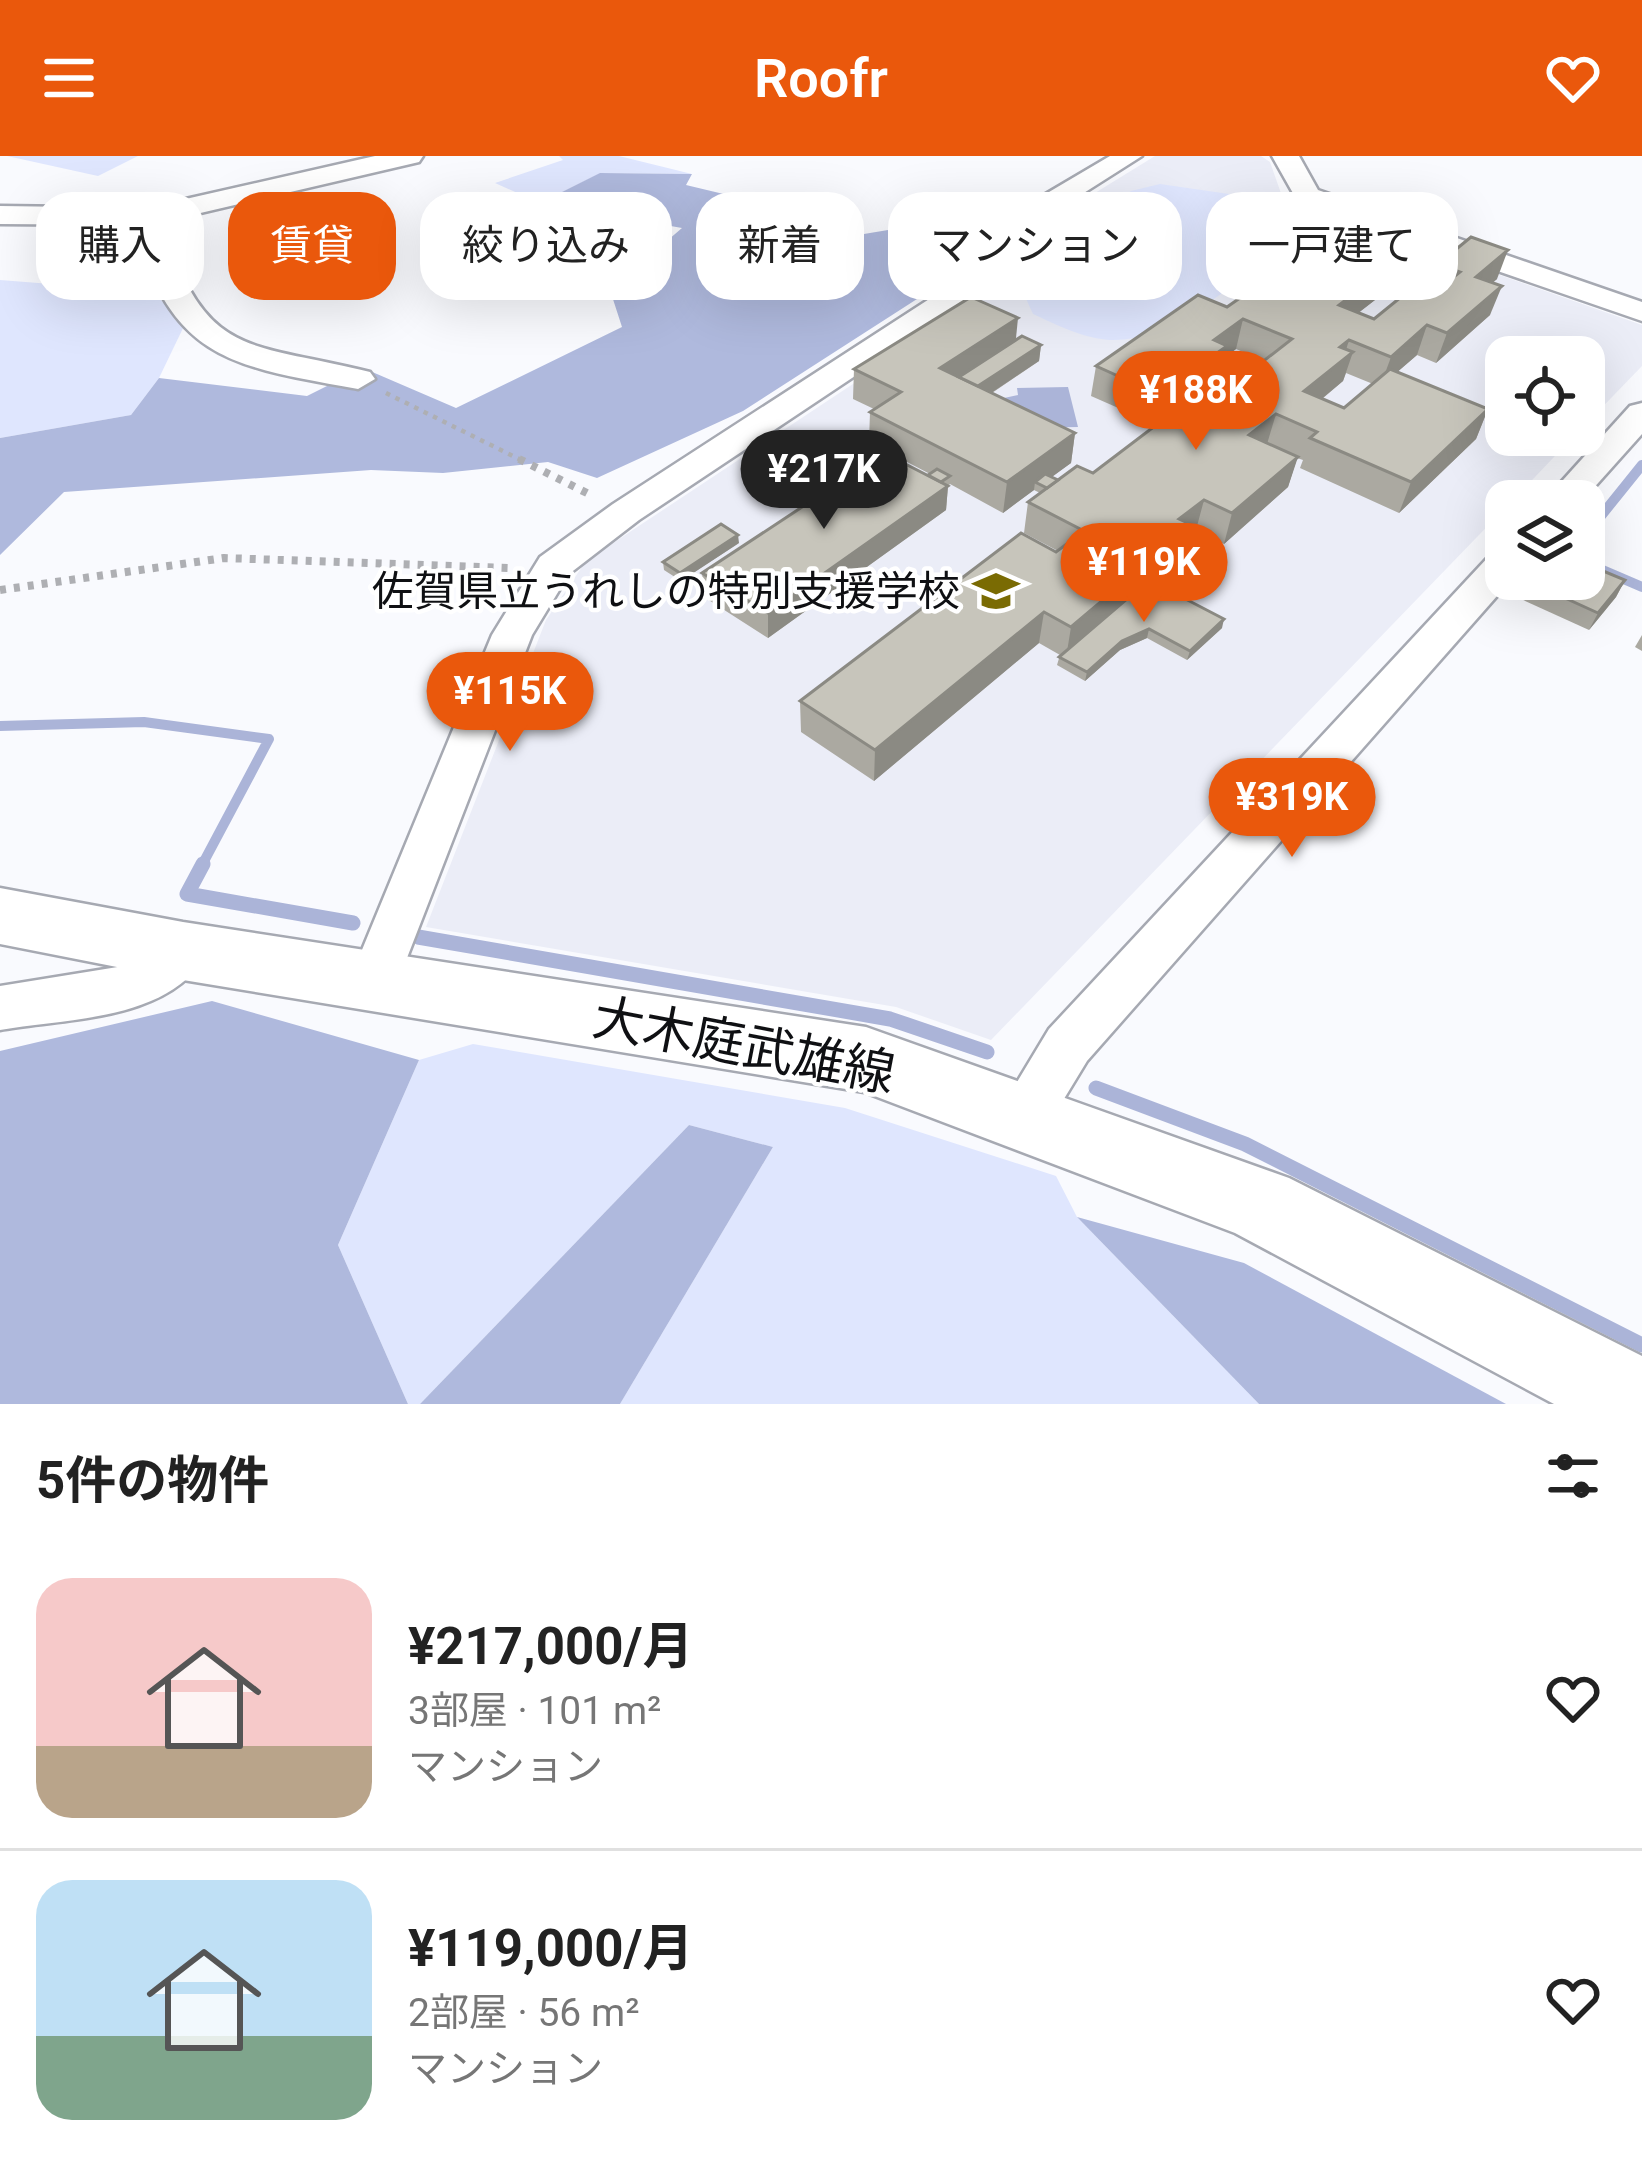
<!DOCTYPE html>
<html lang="ja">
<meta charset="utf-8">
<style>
body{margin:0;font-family:Roboto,"Noto Sans JP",sans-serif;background:#f2f2f2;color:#222;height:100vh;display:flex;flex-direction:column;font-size:45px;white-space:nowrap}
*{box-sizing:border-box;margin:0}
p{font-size:39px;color:#767676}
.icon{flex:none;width:66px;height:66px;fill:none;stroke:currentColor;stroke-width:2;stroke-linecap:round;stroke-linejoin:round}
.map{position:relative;height:1248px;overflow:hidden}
.side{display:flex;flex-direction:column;background:#fff;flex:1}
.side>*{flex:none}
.banner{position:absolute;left:36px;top:36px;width:1572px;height:108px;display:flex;gap:24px}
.tools{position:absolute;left:1485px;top:180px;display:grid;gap:24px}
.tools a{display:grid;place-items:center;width:120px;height:120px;border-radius:24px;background:#fff;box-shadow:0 12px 48px #0002;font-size:60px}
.price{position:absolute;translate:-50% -102px;padding:0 27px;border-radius:42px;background:#ea580c;color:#fff;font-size:39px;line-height:78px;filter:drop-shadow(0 3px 6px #0008)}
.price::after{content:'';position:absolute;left:50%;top:72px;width:36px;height:27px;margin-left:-18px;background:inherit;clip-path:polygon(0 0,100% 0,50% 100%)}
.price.current{background:#222;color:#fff}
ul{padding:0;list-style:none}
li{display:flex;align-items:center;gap:36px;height:300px;padding:0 36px}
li+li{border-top:3px solid #e0e0e0}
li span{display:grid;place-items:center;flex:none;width:336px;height:240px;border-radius:36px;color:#555}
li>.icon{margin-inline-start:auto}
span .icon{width:144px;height:144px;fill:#fffc;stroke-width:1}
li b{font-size:51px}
h2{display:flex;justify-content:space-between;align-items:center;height:144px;padding:0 36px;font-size:51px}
.pill{padding:0 42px;border-radius:36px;background:#fff;box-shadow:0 12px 48px #0002;font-size:42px;line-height:108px}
.pill.current{background:#ea580c;color:#fff}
header{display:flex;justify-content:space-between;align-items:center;height:156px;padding:0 36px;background:#ea580c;color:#fff;font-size:54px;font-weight:600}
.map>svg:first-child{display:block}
.built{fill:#ebedf7}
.green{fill:#dfe6fe}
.forest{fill:#afb9dd}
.water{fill:#abb4d8}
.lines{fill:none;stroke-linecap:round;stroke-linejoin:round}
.stream-far1{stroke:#abb4d8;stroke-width:10}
.stream{stroke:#abb4d8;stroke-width:15}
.minor-casing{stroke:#a6a9b2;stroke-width:5}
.secondary-casing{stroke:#a6a9b2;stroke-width:5}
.path-far1{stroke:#aeafb3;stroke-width:4.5;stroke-dasharray:4.5 6;stroke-linecap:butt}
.path{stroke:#aeafb3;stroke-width:8;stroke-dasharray:6 8;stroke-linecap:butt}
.minor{fill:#fff;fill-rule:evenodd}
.secondary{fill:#fff;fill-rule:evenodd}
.wall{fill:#aba9a1;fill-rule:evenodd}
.shaded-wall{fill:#8b8a83}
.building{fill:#c7c5bb;stroke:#8b8a83;stroke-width:3;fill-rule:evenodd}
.labels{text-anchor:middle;stroke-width:9;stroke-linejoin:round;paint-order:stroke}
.poi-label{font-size:42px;fill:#0f1013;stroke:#fff;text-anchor:end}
.near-street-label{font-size:51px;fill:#0f1013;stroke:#fff}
</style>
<header><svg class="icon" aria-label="menu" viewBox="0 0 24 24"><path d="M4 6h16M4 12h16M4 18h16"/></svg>Roofr<svg class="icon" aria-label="heart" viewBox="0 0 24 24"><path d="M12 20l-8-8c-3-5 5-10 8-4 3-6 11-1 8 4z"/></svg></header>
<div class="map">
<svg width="1642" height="1248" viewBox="0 0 1642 1248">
<rect width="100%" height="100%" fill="#f9fafe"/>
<polygon class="built" points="1155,0 1261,0 1270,6 1283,43 1642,169 1642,210 1584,270 1584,201 1506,201 1506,279 1575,279 1512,345 1506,345 1506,351 991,884 896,851 426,771 546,464 586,405 1004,128 1043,69"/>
<g class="green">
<polygon points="7,0 138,0 98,20"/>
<polygon points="559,0 619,0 692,18 601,17 540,47 495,27 563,4"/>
<path d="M1160 28 1229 38 1310 68C1258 107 1178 186 1112 184 1084 183 1057 169 1033 158L1022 134 1041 97 1131 35Z"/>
<polygon points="0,124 153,136 185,168 159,222 131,259 0,282"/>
<polygon points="473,888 845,952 1056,1020 1077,1061 1259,1248 620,1248 773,991 689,969 420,1248 408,1248 338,1089 419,904"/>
</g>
<g class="forest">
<polygon points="600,17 692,18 686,29 761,47 828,84 888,74 947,98 945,125 743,255 597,322 548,306 443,317 371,314 64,336 0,399 0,282 131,259 159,222 307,240 363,212 456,252 622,171 610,134 682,72 540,47"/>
<polygon points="212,845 419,904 338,1089 408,1248 0,1248 0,895"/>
<polygon points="689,969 773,991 620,1248 420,1248"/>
<polygon points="1077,1061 1244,1107 1506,1248 1259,1248"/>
</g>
<polygon class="water" points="1068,231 1078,271 1025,272 1000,249 1004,242 1018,239 1017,232"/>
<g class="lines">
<g class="stream-far1">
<polyline points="1584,381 1642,309"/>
<polyline points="1584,406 1642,431"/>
<polyline points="0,570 144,566 269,583 201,711"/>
</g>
<g class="stream">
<polyline points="203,708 187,738 353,767"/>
<polyline points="418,781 890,863 987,896"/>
<polyline points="1096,932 1245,988 1642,1189"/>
</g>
<g class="minor-casing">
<g id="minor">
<path d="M375 0H423L419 6 162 66C206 204 246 185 370 216L375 223 358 233C232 210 172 205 134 69L0 68V50L146 52Z"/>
<polygon points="1110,0 1142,0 1035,68 996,126 639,364 569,418 532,479 393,838 375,844 357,838 350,823 492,479 540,401 613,348 974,114 1015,56"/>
<polygon points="1272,0 1299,0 1318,34 1642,146 1642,165 1298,46"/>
<polygon points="1642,247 1642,278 1582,345 1544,345 1630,250"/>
<polygon points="1506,394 1506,423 1512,423 1087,905 1042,979 1023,986 1004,979 996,961 1049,873 1492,397"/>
<path d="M183 774 201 780 208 795C173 865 68 862 0 874V830L130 809 165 780Z"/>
</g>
</g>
<g class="secondary-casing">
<polygon id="secondary" points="0,732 183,766 866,871 1289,1022 1642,1200 1642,1248 1554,1248 1235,1077 864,936 183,824 0,788"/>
</g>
<polyline class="path-far1" points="386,237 525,306"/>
<g class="path">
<polyline points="519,303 593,340"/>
<polyline points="0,434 224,402 510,412"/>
</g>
<use href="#minor" class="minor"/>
<use href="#secondary" class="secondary"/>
</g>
<g class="wall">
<path d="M1437 73 1432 87 1497 123 1492 127 1490 159 1436 207 1417 199 1397 216 1488 253 1476 283 1399 357 1300 312 1303 304 1297 302 1288 331 1224 388 1196 374 1190 379 1185 400 1154 427 1222 472 1187 504 1147 482 1120 494 1085 525 1057 509 1060 499 1039 487 874 625 801 576 800 545 1058 395 1024 377 1028 346 1040 337 1034 334 1003 357 950 328 948 330 946 354 768 482 704 441 702 417 930 318 869 286 870 256 874 253 853 243 854 213 1015 184 1041 189 1039 205 992 237 1075 277 1071 307 1051 321 1058 324 1093 317 1157 269 1091 240 1096 210 1227 151 1267 131ZM1389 123 1413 132 1374 163 1358 157 1384 137ZM1236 193 1264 205 1208 248 1173 256 1159 250 1181 234 1194 239 1220 219 1224 202ZM1346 217 1373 228 1344 252 1322 243 1343 225Z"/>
<polygon points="739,387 681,425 664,414 663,406"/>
<polygon points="1517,423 1584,423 1625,424 1616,441 1589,474 1510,438"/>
<polygon points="1642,479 1642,495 1635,491"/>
</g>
<g class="shaded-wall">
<polygon points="1437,73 1428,101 1423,84"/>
<polygon points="1386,90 1377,119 1373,100"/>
<polygon points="1508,94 1497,123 1465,150 1476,121"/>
<polygon points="1393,108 1384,137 1330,179 1339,149"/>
<polygon points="1502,130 1490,159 1436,207 1447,177"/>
<polygon points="1018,162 1015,192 955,231 940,212"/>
<polygon points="1243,163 1236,193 1224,202 1220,219 1194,239 1200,209 1214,184"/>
<polygon points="1427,169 1417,199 1380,231 1391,201"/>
<polygon points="1349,184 1343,204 1353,196 1343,225 1295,265 1304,235 1340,191"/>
<polygon points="1041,189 1039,205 973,249 974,233"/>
<polygon points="1188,204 1181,234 1150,257 1145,254 1141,263 1147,233"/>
<polygon points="1488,253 1476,283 1399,357 1411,326"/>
<polygon points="1276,258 1267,288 1249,279"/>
<polygon points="1075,277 1071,307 1041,329 1035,326 1034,334 1003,357 1007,326"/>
<polygon points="1298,301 1288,331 1224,388 1232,357"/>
<polygon points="948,330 946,354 768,482 768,457"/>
<polygon points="1204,344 1196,374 1190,379 1185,400 1066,502 1071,471 1179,363"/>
<polygon points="738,379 739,387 681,425 680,417"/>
<polygon points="1625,424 1616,441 1589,474 1598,457"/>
<polygon points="1044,456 1039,487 874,625 875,594"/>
<polygon points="1224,463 1222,472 1187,504 1190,495"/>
<polygon points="1149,473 1147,482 1120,494 1085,525 1087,516 1122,485"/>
</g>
<g class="building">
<path d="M1377 52 1437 73 1423 84 1454 95 1471 81 1508 94 1476 121 1502 130 1447 177 1427 169 1391 201 1349 184 1340 191 1353 196 1304 235 1344 252 1390 213 1488 253 1411 326 1310 282 1317 276 1276 258 1249 279 1298 301 1232 357 1204 344 1179 363 1192 369 1071 471 1044 456 875 594 800 545 1021 377 1056 396 1084 375 1028 346 1077 310 1093 317 1193 241 1208 248 1292 183 1243 163 1214 184 1227 190 1200 209 1188 204 1147 233 1096 210 1198 139 1227 151 1260 128 1267 131ZM1386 90 1460 116 1436 135 1417 128 1374 163 1339 149 1393 108 1373 100Z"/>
<polygon points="971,141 1018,162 940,212 1075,277 1007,326 870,256 901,236 854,213"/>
<polygon points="1022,180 1041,189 978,230 959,221"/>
<polygon points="1154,247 1173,256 1164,263 1145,254"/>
<polygon points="884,297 948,330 768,457 702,417"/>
<polygon points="937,313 950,320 941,326 928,319"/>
<polygon points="1045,318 1058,324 1047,332 1035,326"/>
<polygon points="721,368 738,379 680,417 663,406"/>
<polygon points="1584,407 1625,424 1598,457 1523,423 1584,423"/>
<polygon points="1149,424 1224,463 1190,495 1149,473 1122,485 1087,516 1059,501"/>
</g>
<defs>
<g id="school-bare" transform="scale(3.6)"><path d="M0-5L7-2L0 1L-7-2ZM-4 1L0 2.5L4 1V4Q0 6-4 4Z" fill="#7a6b03" stroke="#fff" stroke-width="2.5" paint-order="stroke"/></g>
</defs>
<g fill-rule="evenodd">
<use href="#school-bare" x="996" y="435"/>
</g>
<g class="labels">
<g class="poi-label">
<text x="960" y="450">佐賀県立うれしの特別支援学校</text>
</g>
<g class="near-street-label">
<text transform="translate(744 889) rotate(11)" y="18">大木庭武雄線</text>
</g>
</g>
</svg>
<div class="tools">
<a><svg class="icon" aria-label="locate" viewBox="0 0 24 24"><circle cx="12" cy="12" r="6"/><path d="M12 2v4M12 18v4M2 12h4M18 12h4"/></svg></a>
<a><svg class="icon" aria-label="layers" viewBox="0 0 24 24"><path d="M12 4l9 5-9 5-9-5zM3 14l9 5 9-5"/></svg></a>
</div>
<b class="price" style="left:1196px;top:297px">¥188K</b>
<b class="price current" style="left:824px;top:376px">¥217K</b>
<b class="price" style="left:1144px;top:469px">¥119K</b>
<b class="price" style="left:510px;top:598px">¥115K</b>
<b class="price" style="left:1292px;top:704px">¥319K</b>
<div class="banner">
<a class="pill">購入</a>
<a class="pill current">賃貸</a>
<a class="pill">絞り込み</a>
<a class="pill">新着</a>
<a class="pill">マンション</a>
<a class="pill">一戸建て</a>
</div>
</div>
<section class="side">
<h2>5件の物件<svg class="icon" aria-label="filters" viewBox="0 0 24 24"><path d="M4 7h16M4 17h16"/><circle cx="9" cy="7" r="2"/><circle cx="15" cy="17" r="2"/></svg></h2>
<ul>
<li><span style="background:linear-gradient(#f6c9c9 70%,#b9a48a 0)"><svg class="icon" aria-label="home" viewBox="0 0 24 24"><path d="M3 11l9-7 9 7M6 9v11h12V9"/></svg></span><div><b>¥217,000/月</b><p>3部屋 · 101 m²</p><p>マンション</p></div><svg class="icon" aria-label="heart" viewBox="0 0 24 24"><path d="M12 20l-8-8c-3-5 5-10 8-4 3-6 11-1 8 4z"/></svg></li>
<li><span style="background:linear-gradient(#bfe0f5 65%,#7fa58c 0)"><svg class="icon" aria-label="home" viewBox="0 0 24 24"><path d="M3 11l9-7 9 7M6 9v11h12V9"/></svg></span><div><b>¥119,000/月</b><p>2部屋 · 56 m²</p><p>マンション</p></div><svg class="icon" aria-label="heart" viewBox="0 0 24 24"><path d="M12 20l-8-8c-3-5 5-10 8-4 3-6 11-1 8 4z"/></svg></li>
</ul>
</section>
